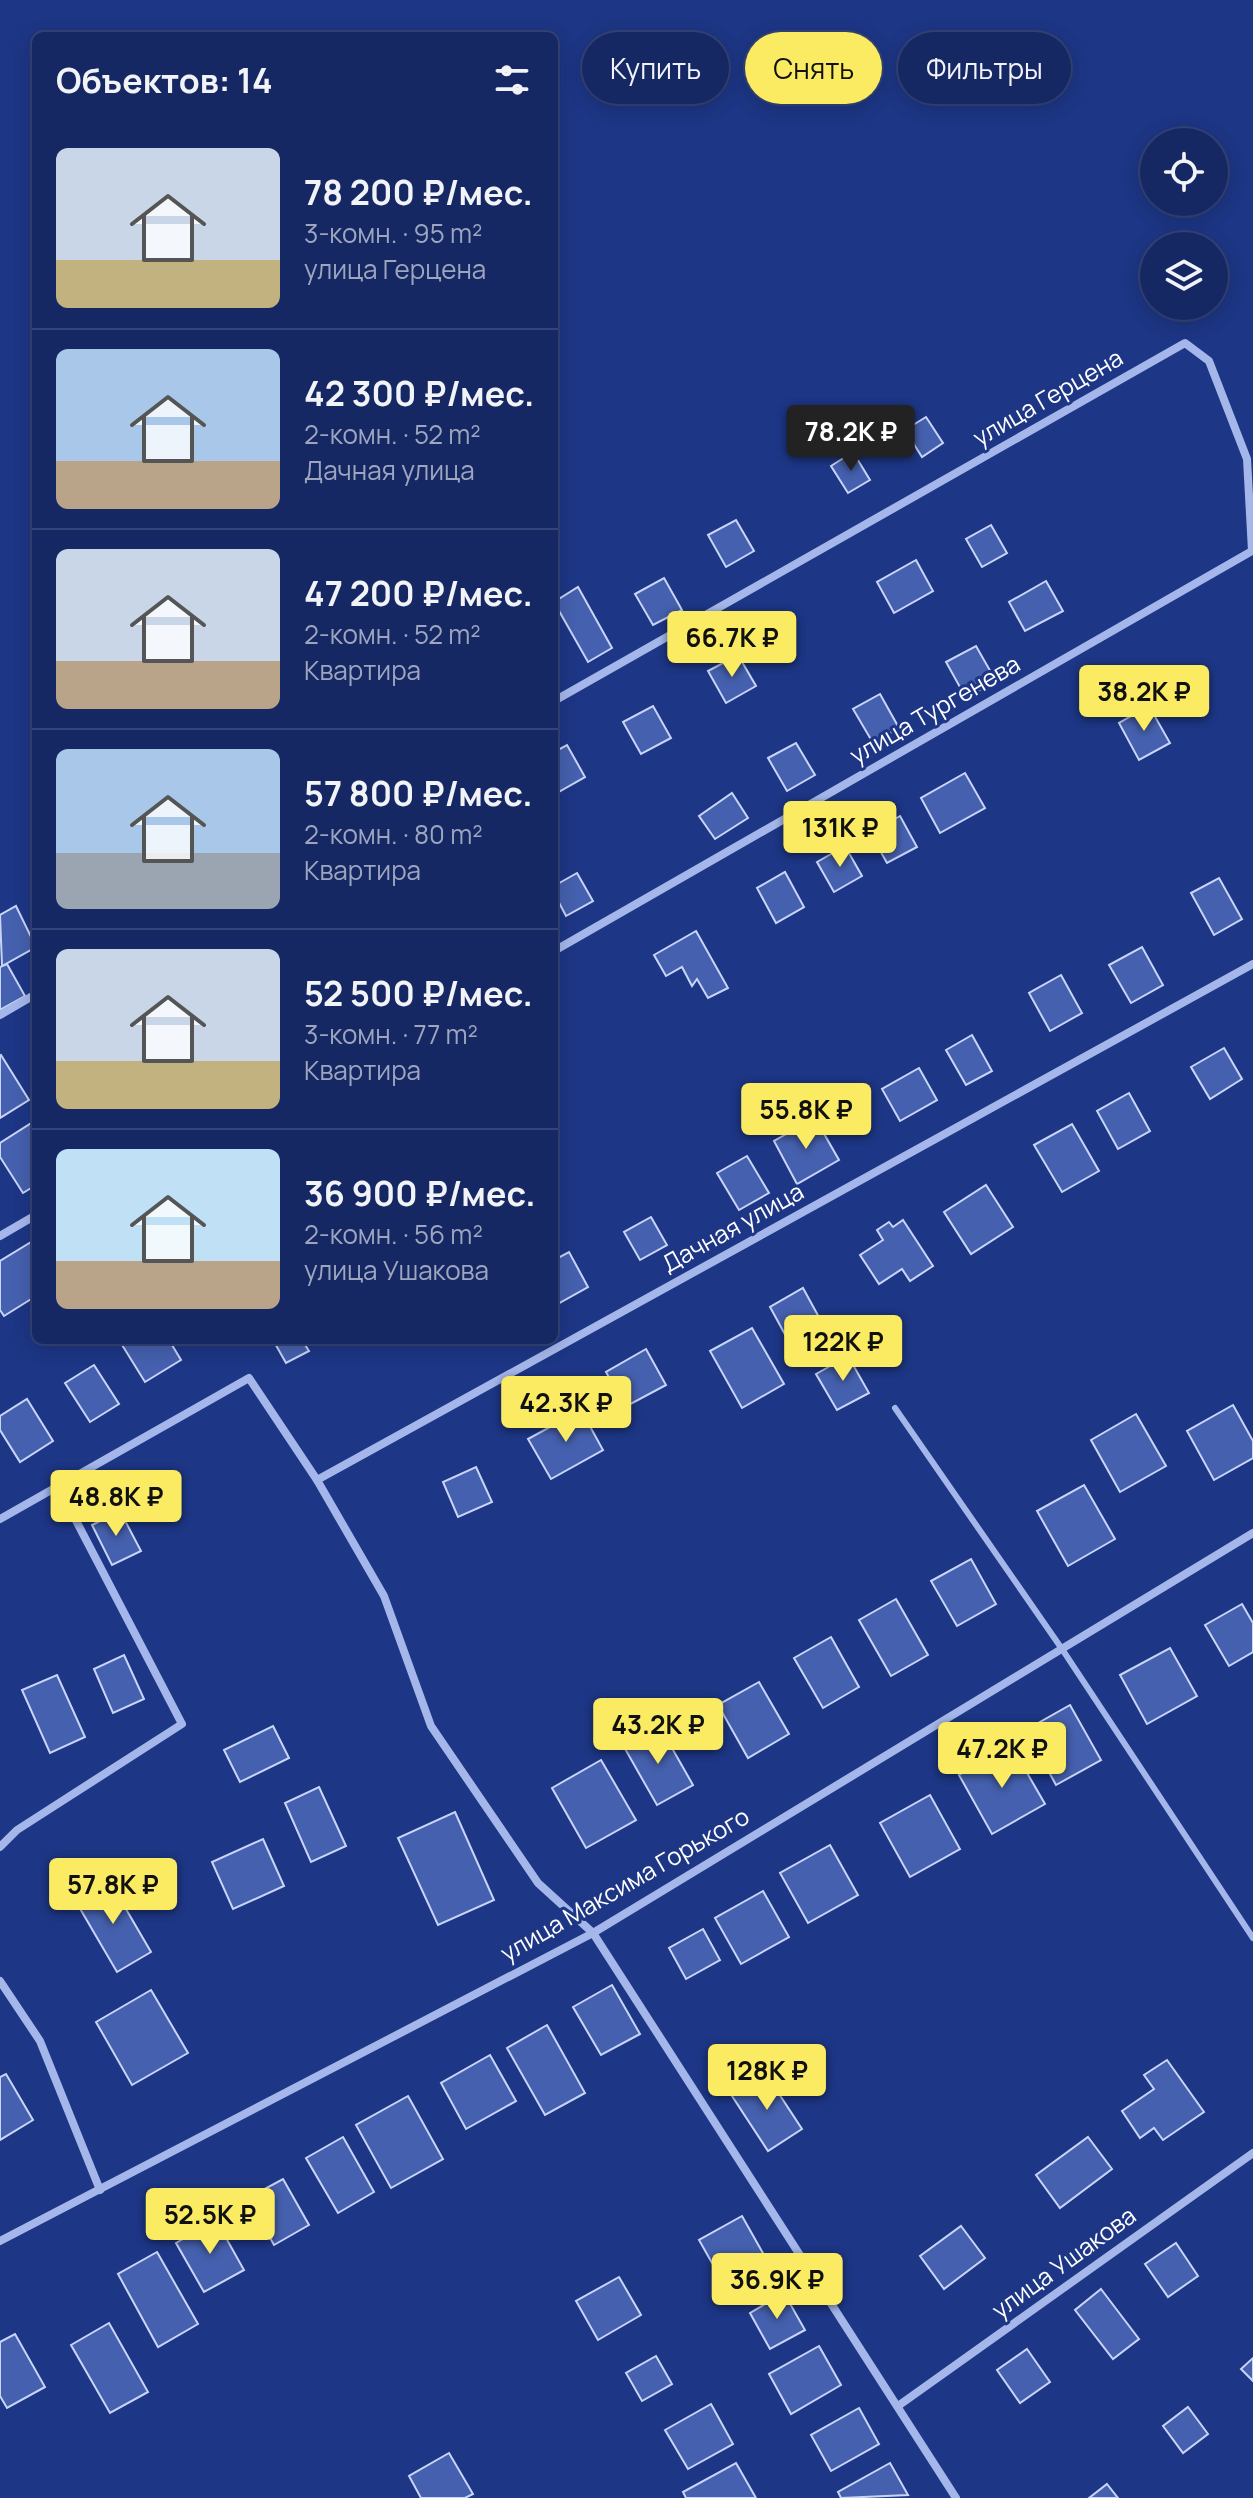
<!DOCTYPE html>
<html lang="ru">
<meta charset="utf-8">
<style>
body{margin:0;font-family:Manrope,sans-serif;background:#1f306a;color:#f1f3f6;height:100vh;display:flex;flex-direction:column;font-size:30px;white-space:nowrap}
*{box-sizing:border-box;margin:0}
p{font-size:26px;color:#9ea6bf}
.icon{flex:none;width:44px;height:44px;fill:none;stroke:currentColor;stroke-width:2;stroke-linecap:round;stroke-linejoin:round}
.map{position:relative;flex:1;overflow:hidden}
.sheet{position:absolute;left:32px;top:32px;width:526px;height:1312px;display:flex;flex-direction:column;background:#162864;border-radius:12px;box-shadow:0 4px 20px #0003,0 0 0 2px #354478}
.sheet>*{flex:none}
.top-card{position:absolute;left:582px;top:32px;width:550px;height:72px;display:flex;gap:16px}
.controls{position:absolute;left:1140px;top:128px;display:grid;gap:16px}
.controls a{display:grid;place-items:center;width:88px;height:88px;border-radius:50%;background:#162864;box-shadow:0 4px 20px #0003,0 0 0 2px #354478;font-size:40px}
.price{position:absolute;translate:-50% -68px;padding:0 18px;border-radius:8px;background:#faeb63;color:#111;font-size:26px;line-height:52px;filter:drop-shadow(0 2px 4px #0008)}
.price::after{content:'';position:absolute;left:50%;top:48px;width:24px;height:18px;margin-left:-12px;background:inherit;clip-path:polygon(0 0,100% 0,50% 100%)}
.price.on{background:#222;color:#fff}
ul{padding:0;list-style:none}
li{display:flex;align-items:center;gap:24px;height:200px;padding:0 24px}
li+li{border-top:2px solid #354478}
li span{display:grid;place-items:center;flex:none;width:224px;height:160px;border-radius:12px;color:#555}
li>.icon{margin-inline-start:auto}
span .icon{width:96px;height:96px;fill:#fffc;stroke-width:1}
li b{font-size:34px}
h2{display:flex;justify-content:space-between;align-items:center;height:96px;padding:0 24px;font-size:34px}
.chip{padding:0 28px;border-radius:36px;background:#162864;box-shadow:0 4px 20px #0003,0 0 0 2px #354478;font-size:28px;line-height:72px}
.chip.on{background:#faeb63;color:#111}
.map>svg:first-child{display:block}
.building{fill:#4560ae;stroke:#c9d5f8;stroke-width:2}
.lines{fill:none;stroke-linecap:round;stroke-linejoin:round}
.service{stroke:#a5b7ea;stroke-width:6}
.minor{stroke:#a5b7ea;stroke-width:8}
.labels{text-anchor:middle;stroke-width:6;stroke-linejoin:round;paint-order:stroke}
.street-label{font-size:24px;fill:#fff;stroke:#1d3685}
</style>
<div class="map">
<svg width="1253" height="2498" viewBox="0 0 1253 2498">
<rect width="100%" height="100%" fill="#1d3685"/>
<g class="building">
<polygon points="926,417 943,443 922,457 905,430"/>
<polygon points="853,452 870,480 848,493 831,466"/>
<polygon points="736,520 754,551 726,567 708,535"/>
<polygon points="991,525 1007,553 982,567 966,539"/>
<polygon points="916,560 933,591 894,613 877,582"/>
<polygon points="664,578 682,610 653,625 635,594"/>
<polygon points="1046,581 1063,611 1025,631 1009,602"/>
<polygon points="578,587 612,648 588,662 554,602"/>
<polygon points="976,646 996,681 966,698 946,662"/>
<polygon points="738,655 756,686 726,703 708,671"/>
<polygon points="880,694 899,728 873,743 853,709"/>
<polygon points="653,706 671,738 641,754 623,722"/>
<polygon points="1149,706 1170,743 1139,760 1119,723"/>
<polygon points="796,743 815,775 787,791 768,758"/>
<polygon points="567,745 585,777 555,794 554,752"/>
<polygon points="965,773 985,808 940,833 921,798"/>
<polygon points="732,793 748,818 715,839 699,816"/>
<polygon points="900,816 917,847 887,863 870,833"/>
<polygon points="845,846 862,876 834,892 817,862"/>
<polygon points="785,872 804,907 776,923 757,888"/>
<polygon points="577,873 593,901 566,916 554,893 554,886"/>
<polygon points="1219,878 1242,919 1214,935 1191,893"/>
<polygon points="16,906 36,947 2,966 0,915"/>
<polygon points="696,931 728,988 708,998 697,979 692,986 682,967 666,976 654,955"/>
<polygon points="1142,947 1163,985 1131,1003 1109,965"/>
<polygon points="7,964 25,996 0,1010 0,967"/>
<polygon points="1061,975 1082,1013 1050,1031 1029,993"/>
<polygon points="972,1035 992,1071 966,1085 946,1050"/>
<polygon points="1224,1048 1242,1079 1210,1099 1191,1067"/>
<polygon points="1,1055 29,1100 0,1118 0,1056"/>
<polygon points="919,1068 937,1100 900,1121 882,1089"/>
<polygon points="1129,1093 1150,1131 1118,1149 1097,1111"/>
<polygon points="815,1118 839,1160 797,1184 774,1141"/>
<polygon points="33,1122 36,1127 36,1185 23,1193 0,1157 0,1143"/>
<polygon points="1072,1124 1099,1171 1062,1192 1034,1145"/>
<polygon points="747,1156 769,1193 739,1210 717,1173"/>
<polygon points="986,1185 1013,1227 971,1254 944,1212"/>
<polygon points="651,1217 667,1245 640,1260 624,1232"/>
<polygon points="903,1220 933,1266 910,1281 902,1269 879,1284 860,1255 883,1240 877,1230 889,1222 893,1227"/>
<polygon points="36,1239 36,1296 4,1316 0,1310 0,1261"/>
<polygon points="569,1252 588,1287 554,1306 554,1260"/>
<polygon points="803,1288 820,1319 787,1338 770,1307"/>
<polygon points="752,1328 784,1384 742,1408 710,1351"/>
<polygon points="119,1340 169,1340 181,1360 145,1382"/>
<polygon points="273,1340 302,1340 309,1351 286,1363"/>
<polygon points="646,1349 666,1385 625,1407 606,1372"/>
<polygon points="848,1356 869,1393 837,1410 816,1374"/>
<polygon points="94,1365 119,1404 90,1422 65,1383"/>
<polygon points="27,1399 53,1441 20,1462 0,1430 0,1416"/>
<polygon points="1233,1405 1253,1441 1253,1458 1214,1480 1187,1431"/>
<polygon points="581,1410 603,1450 551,1479 528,1439"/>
<polygon points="1136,1414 1166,1466 1120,1492 1091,1440"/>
<polygon points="476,1467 492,1502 458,1517 443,1482"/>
<polygon points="1084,1485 1115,1539 1068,1566 1037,1511"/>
<polygon points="120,1511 141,1551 112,1565 92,1525"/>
<polygon points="971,1559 996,1604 957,1626 931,1581"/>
<polygon points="896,1599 928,1655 891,1676 859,1620"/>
<polygon points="1242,1604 1253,1623 1253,1652 1229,1666 1205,1625"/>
<polygon points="831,1637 859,1687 823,1708 794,1658"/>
<polygon points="1170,1648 1197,1696 1147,1724 1120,1675"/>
<polygon points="124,1655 144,1699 113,1713 94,1669"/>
<polygon points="57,1675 85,1737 50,1753 22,1690"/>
<polygon points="759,1682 789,1734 748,1758 718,1705"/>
<polygon points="1070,1705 1101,1760 1056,1785 1026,1730"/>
<polygon points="273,1726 289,1758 240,1782 224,1750"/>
<polygon points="660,1727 693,1785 657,1805 624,1747"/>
<polygon points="1011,1745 1045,1804 992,1834 959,1775"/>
<polygon points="601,1760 636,1820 586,1848 552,1788"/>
<polygon points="319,1787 346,1846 311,1862 285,1803"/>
<polygon points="930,1795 960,1849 910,1877 880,1823"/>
<polygon points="455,1812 494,1900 438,1925 398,1838"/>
<polygon points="263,1839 284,1886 233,1909 212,1862"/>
<polygon points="830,1845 858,1895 808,1923 780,1873"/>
<polygon points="109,1880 151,1952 117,1972 75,1900"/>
<polygon points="763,1891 789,1937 741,1964 715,1918"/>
<polygon points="703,1929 720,1960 686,1979 669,1948"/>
<polygon points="612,1985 640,2034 601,2055 573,2007"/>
<polygon points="151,1990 188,2053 132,2085 96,2022"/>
<polygon points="547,2025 585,2093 545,2115 507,2048"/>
<polygon points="490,2055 516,2101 466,2129 441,2083"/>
<polygon points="1167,2060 1204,2112 1163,2140 1154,2128 1140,2138 1122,2111 1154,2089 1144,2075"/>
<polygon points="6,2074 33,2120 0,2140 0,2077"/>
<polygon points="766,2074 802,2129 768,2151 732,2096"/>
<polygon points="408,2096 443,2159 391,2188 356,2125"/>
<polygon points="343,2137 374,2192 338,2213 306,2158"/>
<polygon points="1088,2137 1112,2169 1060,2208 1036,2175"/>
<polygon points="283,2179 309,2225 274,2245 248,2198"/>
<polygon points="742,2216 768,2262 725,2286 699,2240"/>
<polygon points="216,2220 244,2270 204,2292 176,2243"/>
<polygon points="961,2226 985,2258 944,2289 920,2256"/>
<polygon points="1176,2243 1198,2276 1168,2297 1145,2264"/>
<polygon points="157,2252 198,2324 158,2347 118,2274"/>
<polygon points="619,2277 641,2315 598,2340 576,2301"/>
<polygon points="1101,2289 1139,2339 1113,2359 1075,2310"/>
<polygon points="784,2293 805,2330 770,2349 750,2313"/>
<polygon points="109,2323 148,2392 110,2413 71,2345"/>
<polygon points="15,2334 45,2387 7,2408 0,2396 0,2342"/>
<polygon points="819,2346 841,2385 791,2414 769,2374"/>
<polygon points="1027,2349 1050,2382 1020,2403 997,2370"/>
<polygon points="656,2356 672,2384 642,2401 626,2373"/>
<polygon points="1253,2358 1253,2381 1241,2369"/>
<polygon points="711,2404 733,2444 688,2469 665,2430"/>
<polygon points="1188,2407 1208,2434 1183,2453 1163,2426"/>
<polygon points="859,2408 879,2444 831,2471 811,2435"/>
<polygon points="449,2453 473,2494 465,2498 421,2498 409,2476"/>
<polygon points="736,2463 756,2498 686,2498 683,2492"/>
<polygon points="890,2463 908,2495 841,2498 838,2492"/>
<polygon points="1107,2484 1118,2498 1089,2498"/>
</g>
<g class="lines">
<polyline class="service" points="895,1408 1062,1649 1253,1938"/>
<g class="minor">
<polyline points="554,701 1185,343 1209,361 1247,459 1252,551 554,951"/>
<polyline points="0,1015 36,994"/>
<polyline points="0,1236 36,1215"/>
<polyline points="317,1480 1253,964"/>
<polyline points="0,1519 249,1378 317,1480 384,1596 431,1726 538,1883 593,1933 956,2498"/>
<polyline points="0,1847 17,1830 182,1724 58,1486"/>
<polyline points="0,1981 40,2041 100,2190"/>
<polyline points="0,2241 593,1933 1253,1533"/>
<polyline points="898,2406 1253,2153"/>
</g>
</g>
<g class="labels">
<g class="street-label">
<text transform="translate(1048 398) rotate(-30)" y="8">улица Герцена</text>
<text transform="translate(935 710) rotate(-30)" y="8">улица Тургенева</text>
<text transform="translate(733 1228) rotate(-29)" y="8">Дачная улица</text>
<text transform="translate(625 1885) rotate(-30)" y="8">улица Максима Горького</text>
<text transform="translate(1064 2263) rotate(-36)" y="8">улица Ушакова</text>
</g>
</g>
</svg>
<div class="controls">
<a><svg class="icon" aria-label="locate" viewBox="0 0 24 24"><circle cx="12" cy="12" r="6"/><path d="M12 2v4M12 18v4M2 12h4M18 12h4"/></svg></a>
<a><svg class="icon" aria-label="layers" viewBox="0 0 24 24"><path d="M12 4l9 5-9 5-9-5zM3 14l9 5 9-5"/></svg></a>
</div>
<b class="price on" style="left:851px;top:473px">78.2K ₽</b>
<b class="price" style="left:732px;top:679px">66.7K ₽</b>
<b class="price" style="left:1144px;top:733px">38.2K ₽</b>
<b class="price" style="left:840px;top:869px">131K ₽</b>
<b class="price" style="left:806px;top:1151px">55.8K ₽</b>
<b class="price" style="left:843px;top:1383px">122K ₽</b>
<b class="price" style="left:566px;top:1444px">42.3K ₽</b>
<b class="price" style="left:116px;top:1538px">48.8K ₽</b>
<b class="price" style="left:658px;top:1766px">43.2K ₽</b>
<b class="price" style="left:1002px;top:1790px">47.2K ₽</b>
<b class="price" style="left:113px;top:1926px">57.8K ₽</b>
<b class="price" style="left:767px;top:2112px">128K ₽</b>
<b class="price" style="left:210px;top:2256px">52.5K ₽</b>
<b class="price" style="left:777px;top:2321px">36.9K ₽</b>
<div class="top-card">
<a class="chip">Купить</a>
<a class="chip on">Снять</a>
<a class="chip">Фильтры</a>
</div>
<section class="sheet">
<h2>Объектов: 14<svg class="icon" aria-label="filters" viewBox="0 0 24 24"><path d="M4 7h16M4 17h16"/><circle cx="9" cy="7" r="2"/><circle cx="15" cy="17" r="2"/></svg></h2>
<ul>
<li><span style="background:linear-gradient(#c9d6e8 70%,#c2b280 0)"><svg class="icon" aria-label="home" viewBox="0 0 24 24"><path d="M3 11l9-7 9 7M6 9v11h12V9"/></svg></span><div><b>78 200 ₽/мес.</b><p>3-комн. · 95 m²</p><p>улица Герцена</p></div></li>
<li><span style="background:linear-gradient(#a9c7e8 70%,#b9a48a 0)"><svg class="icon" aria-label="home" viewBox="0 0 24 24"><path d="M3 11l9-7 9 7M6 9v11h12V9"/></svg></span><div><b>42 300 ₽/мес.</b><p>2-комн. · 52 m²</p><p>Дачная улица</p></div></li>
<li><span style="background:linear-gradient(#c9d6e8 70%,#b9a48a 0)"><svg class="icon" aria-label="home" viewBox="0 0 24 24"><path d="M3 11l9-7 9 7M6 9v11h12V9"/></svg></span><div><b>47 200 ₽/мес.</b><p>2-комн. · 52 m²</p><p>Квартира</p></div></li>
<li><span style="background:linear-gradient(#a9c7e8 65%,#9aa5b1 0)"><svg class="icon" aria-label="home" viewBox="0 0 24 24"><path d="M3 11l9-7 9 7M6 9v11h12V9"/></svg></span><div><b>57 800 ₽/мес.</b><p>2-комн. · 80 m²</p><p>Квартира</p></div></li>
<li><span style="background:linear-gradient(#c9d6e8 70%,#c2b280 0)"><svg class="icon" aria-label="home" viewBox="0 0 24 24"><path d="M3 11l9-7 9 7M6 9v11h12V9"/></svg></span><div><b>52 500 ₽/мес.</b><p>3-комн. · 77 m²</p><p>Квартира</p></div></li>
<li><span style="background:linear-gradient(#bfe0f5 70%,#b9a48a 0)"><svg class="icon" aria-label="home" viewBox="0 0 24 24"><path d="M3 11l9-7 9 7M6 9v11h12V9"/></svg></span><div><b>36 900 ₽/мес.</b><p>2-комн. · 56 m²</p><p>улица Ушакова</p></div></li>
</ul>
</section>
</div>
